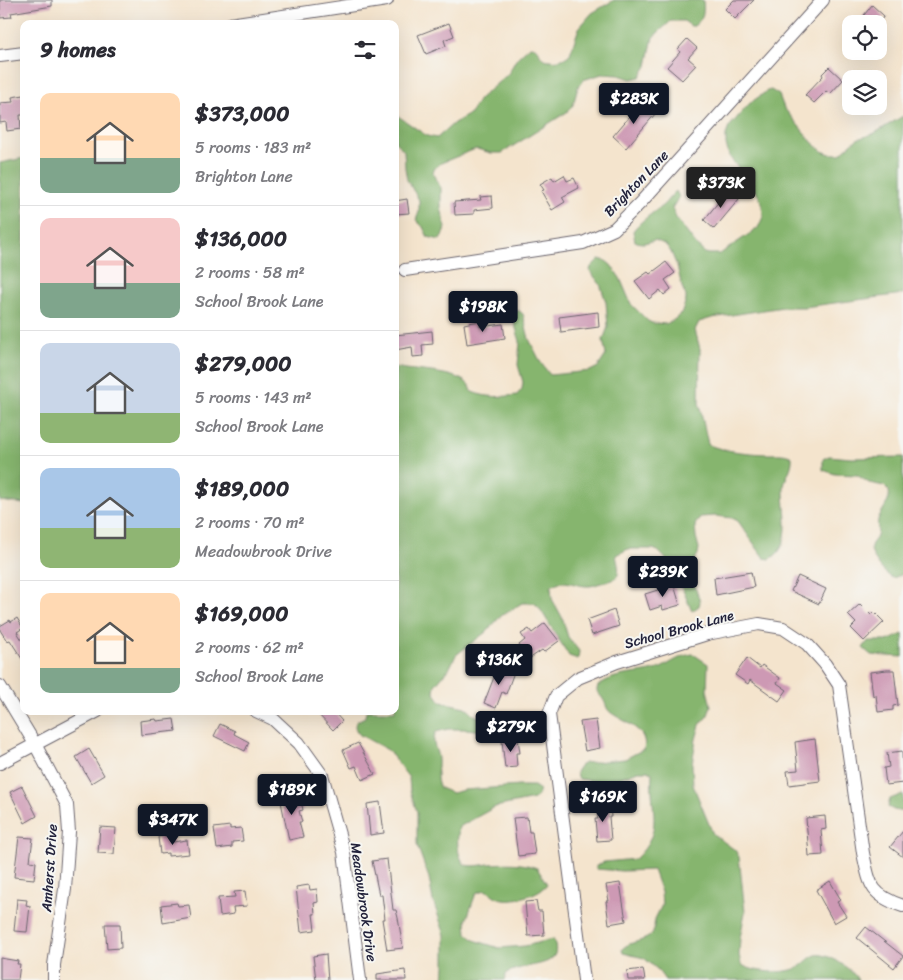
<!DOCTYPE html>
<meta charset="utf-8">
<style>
body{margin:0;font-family:Sriracha,sans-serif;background:#f2f2f3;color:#2b2b33;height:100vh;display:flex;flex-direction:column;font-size:19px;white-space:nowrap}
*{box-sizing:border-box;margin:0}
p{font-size:16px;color:#7c7c81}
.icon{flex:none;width:28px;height:28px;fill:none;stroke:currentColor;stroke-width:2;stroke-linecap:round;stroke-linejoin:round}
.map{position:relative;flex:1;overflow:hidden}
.panel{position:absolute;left:20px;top:20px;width:379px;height:695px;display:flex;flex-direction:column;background:#fff;border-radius:10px;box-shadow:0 5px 20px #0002}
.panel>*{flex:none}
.controls{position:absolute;left:842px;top:15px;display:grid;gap:10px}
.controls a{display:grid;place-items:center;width:45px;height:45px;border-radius:10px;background:#fff;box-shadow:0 5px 20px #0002;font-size:25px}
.price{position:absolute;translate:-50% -42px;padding:0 11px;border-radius:5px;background:#111827;color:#fff;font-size:16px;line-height:32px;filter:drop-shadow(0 1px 2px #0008)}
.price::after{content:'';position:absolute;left:50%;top:30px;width:15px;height:11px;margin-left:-8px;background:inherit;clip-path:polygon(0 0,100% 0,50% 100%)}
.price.selected{background:#222;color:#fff}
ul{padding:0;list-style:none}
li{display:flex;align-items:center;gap:15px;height:125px;padding:0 20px}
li+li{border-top:1px solid #e1e1e2}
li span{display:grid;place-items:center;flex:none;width:140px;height:100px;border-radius:10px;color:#555}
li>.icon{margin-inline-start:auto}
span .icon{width:60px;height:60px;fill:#fffc;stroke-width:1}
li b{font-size:21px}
h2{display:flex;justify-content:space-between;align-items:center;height:60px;padding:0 20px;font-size:21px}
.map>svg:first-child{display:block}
.forest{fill:#86b56e;stroke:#546c54}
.building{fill:#cd99b4}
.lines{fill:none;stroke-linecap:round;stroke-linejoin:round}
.minor-casing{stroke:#6c666e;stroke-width:14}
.minor{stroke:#fff;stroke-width:12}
.labels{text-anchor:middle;stroke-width:4;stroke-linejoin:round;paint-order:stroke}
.street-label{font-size:14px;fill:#22223b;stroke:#f6f6f2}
</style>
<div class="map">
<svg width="903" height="980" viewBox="0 0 903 980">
<rect width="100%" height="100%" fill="#f6f6f2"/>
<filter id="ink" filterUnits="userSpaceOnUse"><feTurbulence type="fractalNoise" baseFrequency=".02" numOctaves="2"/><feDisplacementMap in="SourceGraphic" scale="10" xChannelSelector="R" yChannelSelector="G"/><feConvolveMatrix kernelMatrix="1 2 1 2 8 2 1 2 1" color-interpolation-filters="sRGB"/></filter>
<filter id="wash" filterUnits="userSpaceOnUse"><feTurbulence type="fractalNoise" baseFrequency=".0096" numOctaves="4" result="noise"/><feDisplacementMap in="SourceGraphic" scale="20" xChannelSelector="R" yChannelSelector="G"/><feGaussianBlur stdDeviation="1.12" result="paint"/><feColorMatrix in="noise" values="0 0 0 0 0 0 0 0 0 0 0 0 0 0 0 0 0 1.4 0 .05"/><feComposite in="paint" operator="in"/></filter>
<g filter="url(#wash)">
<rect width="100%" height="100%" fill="#f4e4cd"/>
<g class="forest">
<path d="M614 0H703C704 12 704 18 694 26H691L684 21H671L653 37 647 66 640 77 631 79 619 75 602 74 583 80 578 87 573 105 567 112 502 153H491L477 149 473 150 441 163 435 168 433 172 434 176 441 188V208L446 228 440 240 428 237 423 227 416 220 419 212V200L407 180 405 168 404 151 395 142V114L427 136 437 138 454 123 470 114 479 99 508 74 517 58 530 46C540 46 538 55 544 59 554 61 561 62 570 54L579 28 592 13Z"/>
<path d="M771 90 779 95 784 108 812 142 822 151 830 154H840L857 139 873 134 903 116V294L804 307H783L712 318 699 322 695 330 700 349 699 403 708 444C718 451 756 454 770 454 778 454 785 453 792 457 793 469 785 476 784 487 783 509 795 545 770 559L764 558 738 521 732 518 716 516 700 517 695 525 696 537 699 548 698 554 692 565V577L700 602 699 606 692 611 691 609 679 581 669 573 666 559 658 551 653 549H628L616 555C620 574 622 579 601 583 597 584 593 586 589 586 577 587 561 576 551 587L552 599 562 617 568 637 579 651 578 659 569 656 539 607 534 603H522L501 616 486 632 456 655 450 667 435 685 434 692 441 702 465 707 474 715 488 722 517 726 527 730V732L522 736 467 729H448L436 732C430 744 438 749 438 760 439 770 434 778 440 788L452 793 464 790 519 786H534L540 790 538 796 534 799 495 807 459 827C457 840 456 854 465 865 473 867 481 865 489 864 506 863 521 862 537 868L547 884C540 894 512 903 499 898 494 897 491 892 485 890L476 893 466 921 467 933 474 940 499 948 525 946 553 939C562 960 546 963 530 966 523 967 517 969 511 971L507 973 504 980H444L445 966V935L433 901 429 878 417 845V812L410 791 409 778 388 750 360 735C356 731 353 726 357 721L365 717 366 711H395V367C412 372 470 370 472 392 487 398 502 397 517 395L522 389 523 382 518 365 520 341 513 319V315L518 310 523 314 529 339 541 363 550 375 590 371 598 367 606 355 603 340 608 327 606 302 600 284 590 271 591 267 599 259 606 261 611 265 620 278 631 304 648 321 652 323 666 324 675 319 682 312 686 300V296L682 287 677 266 671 252 666 245 655 240C647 242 643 245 635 241L633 231C638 223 654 212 662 206 667 202 670 196 676 191L679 197 672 208 676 218 697 246 705 253 709 254H720L758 228 763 217 762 203 757 193 729 156 726 144V135L729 127 750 103 767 91Z"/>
<polygon points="24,158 24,504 0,501 0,163"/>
<path d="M829 456 851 458 903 457V543C900 548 903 567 903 574L893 578C884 574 870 557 871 546 872 542 876 540 877 536 879 530 876 523 879 517 883 509 891 500 889 491L884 486 869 483 857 475 835 474 823 470V459Z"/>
<polygon points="903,634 903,657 871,655 863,648 868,641 887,641"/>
<path d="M693 654 708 664 707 690 711 706 708 715 700 725 696 739 692 764 693 785 713 834 735 850 739 857 745 912 740 938 739 955 741 964C751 973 785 974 797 968 804 965 809 957 816 955 828 952 853 970 858 980H665L657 969 644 958 623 953 622 949C631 940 645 943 653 933L655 919 662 905 661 892 653 870 622 871 596 869V866L604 862 635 859C666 831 649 808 652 773L648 771H638L614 780 602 782 580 779 577 777 576 772 580 766 585 763 625 759 644 749C649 729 623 722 610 712 606 709 606 703 603 699 599 693 595 693 598 686 616 671 640 676 661 668 671 663 681 655 693 654Z"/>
<polygon points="903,794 903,812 894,810 888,807 890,799"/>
</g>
<g id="blocks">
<g class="building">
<polygon points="0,0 52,0 52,6 11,13 12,17 0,18"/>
<polygon points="734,0 754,0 735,19 725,9"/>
<polygon points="872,5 884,16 878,24 857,24"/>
<polygon points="449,23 454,36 444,40 446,46 426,54 418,35"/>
<polygon points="687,39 697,48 688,58 696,65 682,80 667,67 680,52 678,49"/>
<polygon points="829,67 843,80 830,94 826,91 814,103 805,95 823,76 822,74"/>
<polygon points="24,95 24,115 20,115 21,129 7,131 6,122 0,123 0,103 13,102 12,97"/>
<polygon points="646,104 656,113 626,148 613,136 630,116 628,114 635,105 640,110"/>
<polygon points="564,175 567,181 574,178 579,188 562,197 565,202 552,210 541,191 544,190 540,184 552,177 554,181"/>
<polygon points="728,190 739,199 714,229 704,220"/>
<polygon points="492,196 493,208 474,210 474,214 455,215 454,202 481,200 480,197"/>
<polygon points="407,199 409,213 395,214 395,201"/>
<polygon points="666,262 675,273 665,280 671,289 664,295 660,290 649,299 635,281 648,272 650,274"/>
<polygon points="598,312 599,327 561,332 559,317"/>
<polygon points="479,321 480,327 503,324 505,338 467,344 464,324"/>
<polygon points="432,331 433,344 422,345 423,356 413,357 412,347 395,350 395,335"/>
<polygon points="751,572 754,587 716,595 714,578"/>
<polygon points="798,576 826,589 819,604 791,591"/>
<polygon points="674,585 680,605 663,610 662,606 650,610 645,594"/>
<polygon points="860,604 871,615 874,612 884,622 864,641 851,628 856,623 848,615"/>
<polygon points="614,610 619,626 592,635 587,620"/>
<polygon points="17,618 23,628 17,632 24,643 24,662 10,640 7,641 0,630 0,626 10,620 11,622"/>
<polygon points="545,623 559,641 544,652 542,650 529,659 519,645 525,640 521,634 529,629 532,633"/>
<polygon points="747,658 760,668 762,665 780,678 777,683 787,690 779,701 750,680 748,684 735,675"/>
<polygon points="498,667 514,672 506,694 502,692 496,708 484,703"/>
<polygon points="887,670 894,670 898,705 893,706 893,710 878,712 876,695 873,696 870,672"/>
<polygon points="315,711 333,711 342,721 333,730"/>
<polygon points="156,719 157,721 174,719 176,731 141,735 140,721"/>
<polygon points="596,720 600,748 585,751 580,722"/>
<polygon points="220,724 235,731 234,734 249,742 245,751 214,736"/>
<polygon points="518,739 520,753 516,753 517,767 505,768 502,741"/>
<polygon points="815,739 820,781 789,785 787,771 798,770 795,742"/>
<polygon points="358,743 375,774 362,780 356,766 351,768 343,750"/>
<polygon points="89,749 104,775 91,783 76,757"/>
<polygon points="902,751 903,783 886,785 884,768 889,767 887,753"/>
<polygon points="22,786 37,816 25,823 10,792"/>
<polygon points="293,794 294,799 300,797 303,810 299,811 302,822 299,822 303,837 289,840 280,797"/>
<polygon points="380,802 384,833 370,835 367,804"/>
<polygon points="610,804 611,817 609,817 611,840 597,841 595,819 598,819 596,805"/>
<polygon points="825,816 826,829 821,830 823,855 809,856 806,818"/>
<polygon points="527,817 529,832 532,832 535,854 518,856 513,818"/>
<polygon points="230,826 230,829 241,828 243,841 232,842 232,847 217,849 214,828"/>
<polygon points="100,827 116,828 114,854 98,853"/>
<polygon points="903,831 903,857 890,847"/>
<polygon points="172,835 173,842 187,840 189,854 168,856 168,853 160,854 158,837"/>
<polygon points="19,837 33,838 30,861 36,862 34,879 14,877"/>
<polygon points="387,859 393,910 396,910 398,918 403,948 387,950 382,919 385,919 382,895 379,895 372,861"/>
<polygon points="830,881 841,900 837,902 846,916 834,923 816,890"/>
<polygon points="620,883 626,921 609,924 606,901 609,901 606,885"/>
<polygon points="309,885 310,890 317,889 318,902 314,903 315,914 313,914 315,930 301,932 296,887"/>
<polygon points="245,891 247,906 233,907 234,914 220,916 218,898 235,897 234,892"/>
<polygon points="17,899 27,900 26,905 30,906 27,932 14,931"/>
<polygon points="536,901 538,911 542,911 544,935 528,936 525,902"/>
<polygon points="177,903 178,906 189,905 191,918 163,923 161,905"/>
<polygon points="105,924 120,924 121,948 107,949"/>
<polygon points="866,927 903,956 894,968 857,938"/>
<polygon points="326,954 328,980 316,980 313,956"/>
<polygon points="0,958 18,961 17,964 20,964 18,980 0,980"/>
<polygon points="643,969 645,980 628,980 627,971"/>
<polygon points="405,970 406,980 377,980 377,974"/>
</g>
</g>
</g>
<g filter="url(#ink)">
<use href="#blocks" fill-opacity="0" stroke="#6c666e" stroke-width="1"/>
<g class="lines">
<g class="minor-casing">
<g id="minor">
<polyline points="230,24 387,0"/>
<polyline points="0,56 24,53"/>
<polyline points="405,270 583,243 614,229 641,202 823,0"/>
<polyline points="0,686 35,744 67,805 69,832 65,889 54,965 54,980"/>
<polyline points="256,711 273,719 299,743 322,775 344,852 360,980"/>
<polyline points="0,763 98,711"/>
<path d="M584 980 549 714 556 696 578 678 617 662 707 634 759 624 783 628 807 644 825 664 839 685 863 853C870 885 870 895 903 906"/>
</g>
</g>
<use href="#minor" class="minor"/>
</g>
</g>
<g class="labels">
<g class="street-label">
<text transform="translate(636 183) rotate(-46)" y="5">Brighton Lane</text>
<text transform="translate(679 629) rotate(-15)" y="5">School Brook Lane</text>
<text transform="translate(49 868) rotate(-86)" y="5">Amherst Drive</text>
<text transform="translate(364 902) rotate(82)" y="5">Meadowbrook Drive</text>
</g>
</g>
</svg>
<div class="controls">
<a><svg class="icon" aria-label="locate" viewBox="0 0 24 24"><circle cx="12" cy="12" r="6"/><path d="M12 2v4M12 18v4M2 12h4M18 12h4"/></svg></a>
<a><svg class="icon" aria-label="layers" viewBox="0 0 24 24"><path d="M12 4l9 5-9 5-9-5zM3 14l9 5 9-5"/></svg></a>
</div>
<b class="price" style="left:634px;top:125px">$283K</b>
<b class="price selected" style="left:721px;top:209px">$373K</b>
<b class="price" style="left:483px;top:333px">$198K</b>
<b class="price" style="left:663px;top:598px">$239K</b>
<b class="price" style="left:499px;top:686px">$136K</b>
<b class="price" style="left:511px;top:753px">$279K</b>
<b class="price" style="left:292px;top:816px">$189K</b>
<b class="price" style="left:603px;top:823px">$169K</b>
<b class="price" style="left:173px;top:846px">$347K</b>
<section class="panel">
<h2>9 homes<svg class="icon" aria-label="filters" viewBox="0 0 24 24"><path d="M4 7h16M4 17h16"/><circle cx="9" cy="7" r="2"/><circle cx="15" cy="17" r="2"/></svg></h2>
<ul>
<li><span style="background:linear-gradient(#ffd9b3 65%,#7fa58c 0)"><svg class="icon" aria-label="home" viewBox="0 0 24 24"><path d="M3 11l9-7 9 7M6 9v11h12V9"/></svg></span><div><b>$373,000</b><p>5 rooms · 183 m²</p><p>Brighton Lane</p></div></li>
<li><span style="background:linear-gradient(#f6c9c9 65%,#7fa58c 0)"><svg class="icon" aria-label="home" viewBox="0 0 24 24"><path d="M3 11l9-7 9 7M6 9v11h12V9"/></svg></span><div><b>$136,000</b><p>2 rooms · 58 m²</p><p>School Brook Lane</p></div></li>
<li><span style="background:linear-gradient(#c9d6e8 70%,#8fb573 0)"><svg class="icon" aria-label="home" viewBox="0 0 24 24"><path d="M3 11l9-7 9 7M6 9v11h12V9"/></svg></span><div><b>$279,000</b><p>5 rooms · 143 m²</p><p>School Brook Lane</p></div></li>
<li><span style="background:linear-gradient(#a9c7e8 60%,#8fb573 0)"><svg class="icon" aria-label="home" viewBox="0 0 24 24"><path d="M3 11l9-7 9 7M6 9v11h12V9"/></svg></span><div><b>$189,000</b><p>2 rooms · 70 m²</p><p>Meadowbrook Drive</p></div></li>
<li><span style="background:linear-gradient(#ffd9b3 75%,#7fa58c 0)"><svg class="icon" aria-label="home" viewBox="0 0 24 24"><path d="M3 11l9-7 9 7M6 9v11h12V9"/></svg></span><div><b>$169,000</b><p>2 rooms · 62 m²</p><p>School Brook Lane</p></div></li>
</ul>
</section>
</div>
